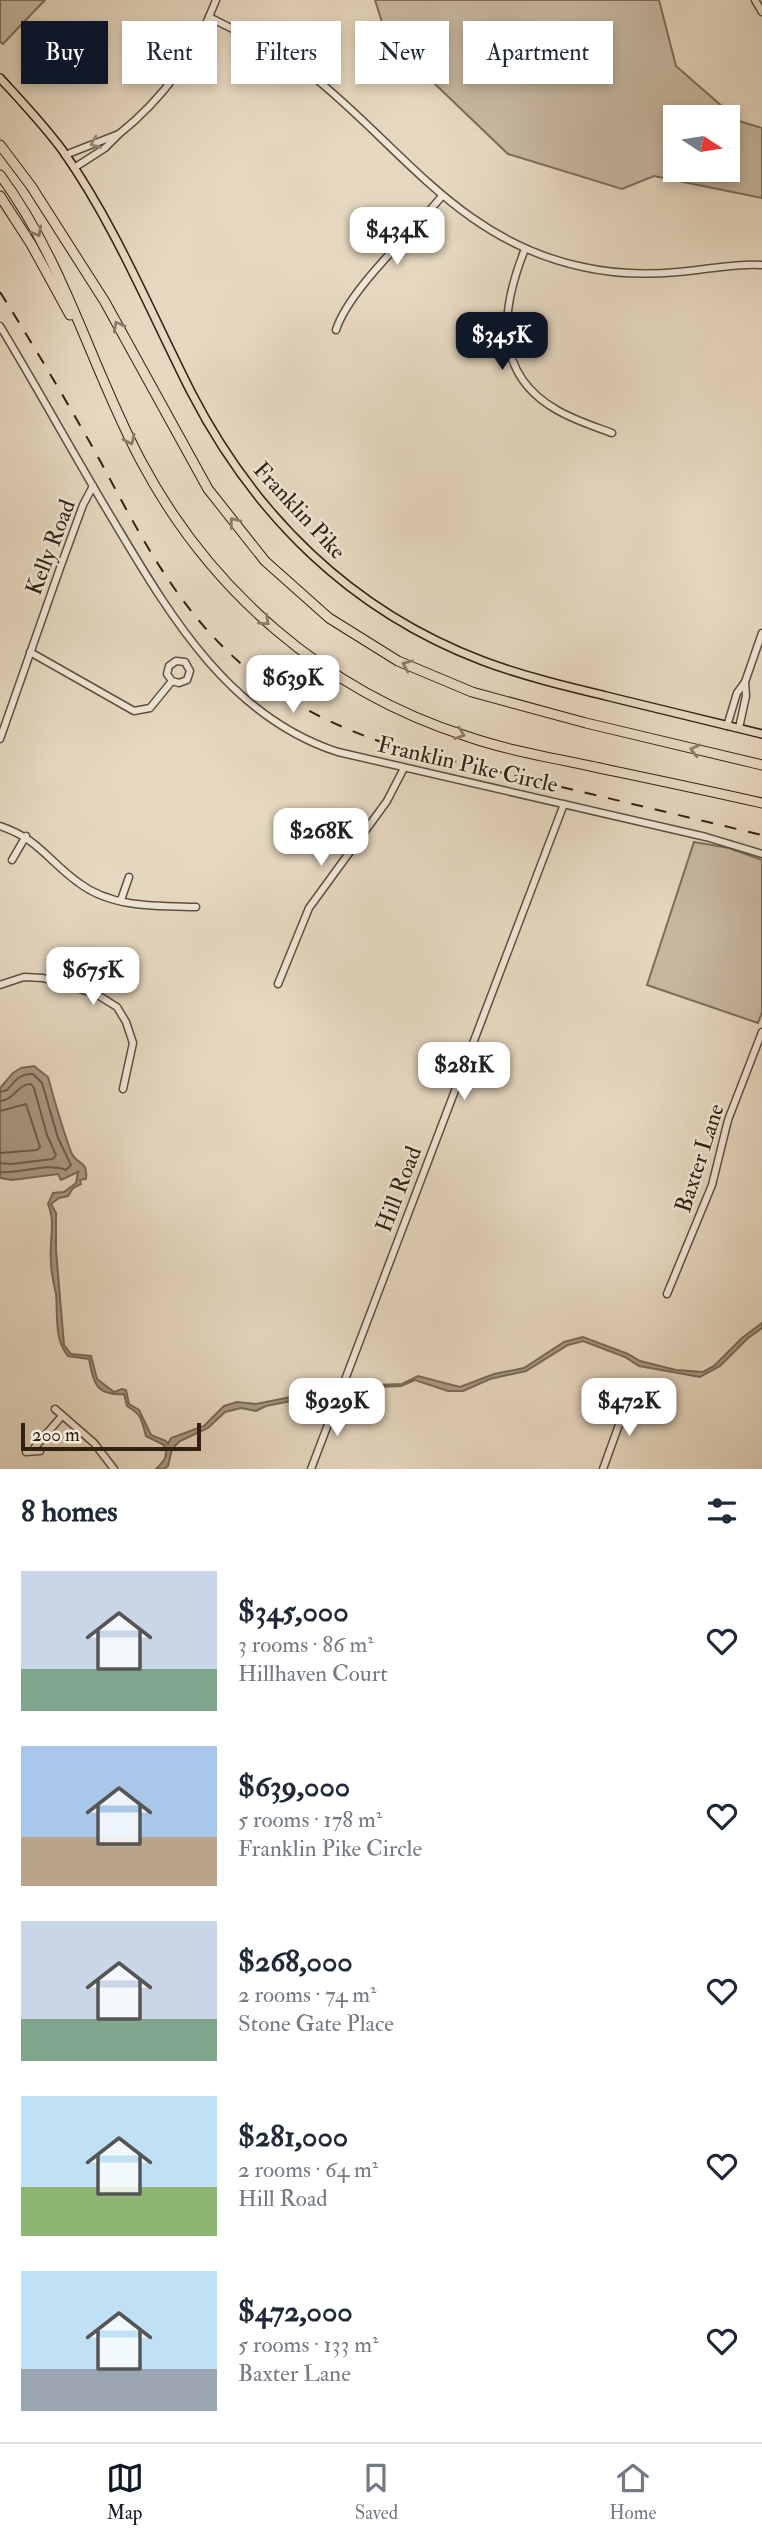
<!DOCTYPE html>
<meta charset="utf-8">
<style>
body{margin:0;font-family:"IM FELL Double Pica",serif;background:#f2f2f3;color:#1f2937;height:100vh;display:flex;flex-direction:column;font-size:26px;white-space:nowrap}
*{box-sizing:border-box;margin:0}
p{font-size:23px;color:#747a83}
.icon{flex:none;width:38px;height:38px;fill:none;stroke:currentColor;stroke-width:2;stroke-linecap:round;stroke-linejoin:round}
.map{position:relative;height:1469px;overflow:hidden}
.panel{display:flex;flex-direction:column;background:#fff;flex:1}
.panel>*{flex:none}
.guide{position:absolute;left:21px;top:21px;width:721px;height:63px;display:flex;gap:14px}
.needle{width:46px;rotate:102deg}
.buttons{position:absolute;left:663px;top:105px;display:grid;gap:14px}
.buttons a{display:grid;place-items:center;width:77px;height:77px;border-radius:0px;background:#fff;box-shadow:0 4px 10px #0003;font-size:35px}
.scale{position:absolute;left:21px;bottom:18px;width:180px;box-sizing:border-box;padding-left:7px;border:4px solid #312111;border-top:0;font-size:19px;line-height:24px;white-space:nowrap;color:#312111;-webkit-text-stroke:5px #efe6d6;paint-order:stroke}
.price{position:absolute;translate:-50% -60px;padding:0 16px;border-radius:14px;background:#fff;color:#222;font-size:23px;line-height:46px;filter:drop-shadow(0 2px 4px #0008)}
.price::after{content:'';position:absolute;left:50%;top:42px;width:21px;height:16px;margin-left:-10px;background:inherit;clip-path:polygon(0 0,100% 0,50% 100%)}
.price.on{background:#111827;color:#fff}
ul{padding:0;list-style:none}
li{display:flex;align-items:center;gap:21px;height:175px;padding:0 21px}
li span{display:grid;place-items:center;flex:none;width:196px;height:140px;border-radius:0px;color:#555}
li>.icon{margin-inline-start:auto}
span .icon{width:84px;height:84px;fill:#fffc;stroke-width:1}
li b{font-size:30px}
h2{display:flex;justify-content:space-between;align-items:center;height:84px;padding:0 21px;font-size:30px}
.pill{padding:0 24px;border-radius:0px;background:#fff;box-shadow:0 4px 10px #0003;font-size:24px;line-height:63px}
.pill.on{background:#111827;color:#fff}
.menu{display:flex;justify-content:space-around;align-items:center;height:98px;border-top:2px solid #e0e1e3;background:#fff;font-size:19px;color:#747a83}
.menu a{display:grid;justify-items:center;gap:4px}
.menu .on{color:#111827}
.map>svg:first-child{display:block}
.green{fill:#c7b9a2;stroke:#7c6d5a;stroke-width:2;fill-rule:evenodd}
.water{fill:#a89a84;stroke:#786a56;stroke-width:2}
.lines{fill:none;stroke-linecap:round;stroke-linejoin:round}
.shore{stroke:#6c5e4a;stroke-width:2}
.minor-casing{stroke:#5e4f3d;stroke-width:9}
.major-casing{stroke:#312111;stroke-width:10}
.highway-casing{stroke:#312111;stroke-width:11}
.minor{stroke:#efe6d6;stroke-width:6}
.major{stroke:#e6d8c0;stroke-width:7}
.highway{stroke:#e6d8c0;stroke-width:9}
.rail{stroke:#312111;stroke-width:2;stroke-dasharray:12 12;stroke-linecap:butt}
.oneway{stroke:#9a8d7d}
.oneway2{stroke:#8c7c68}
.labels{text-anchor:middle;stroke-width:5;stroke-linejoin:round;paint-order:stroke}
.street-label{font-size:23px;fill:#312111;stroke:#efe6d6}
</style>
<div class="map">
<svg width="762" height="1469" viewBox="0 0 762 1469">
<rect width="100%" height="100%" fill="#e6d8c0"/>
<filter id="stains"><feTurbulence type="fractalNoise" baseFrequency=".00286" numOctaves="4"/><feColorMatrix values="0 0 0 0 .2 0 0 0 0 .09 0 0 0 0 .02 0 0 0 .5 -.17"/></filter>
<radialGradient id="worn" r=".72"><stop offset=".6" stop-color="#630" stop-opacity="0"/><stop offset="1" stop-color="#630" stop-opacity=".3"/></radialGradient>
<g class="green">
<polygon points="0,0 45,0 3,44 0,42"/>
<path d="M375 0H659L676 66 739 121 762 128V198L654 176 622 189 508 154 387 38ZM676 117H728V170H676Z"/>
<polygon points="694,842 729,848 762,860 762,1012 758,1023 647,985"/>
</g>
<path class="water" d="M34 1066 48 1077C55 1103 62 1127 71 1152 77 1166 88 1159 86 1179L80 1180 81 1184 73 1188 68 1196 59 1198 51 1204 56 1213V1250L64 1345 71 1354 91 1356 97 1379 114 1392 122 1389 126 1390 129 1404 139 1410 151 1435 166 1441 168 1444 171 1438 204 1426 224 1406 237 1402 256 1404 301 1395 320 1386 343 1392H361L376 1385 402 1384 418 1376 460 1387 494 1374 524 1368 564 1342 583 1337 628 1354 640 1361 676 1370 703 1372 714 1366 742 1338 762 1323V1328L748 1338 720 1366 700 1377 639 1366 625 1357 583 1341 568 1345 526 1371 490 1379 463 1391H448L415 1380 401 1386 378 1387 361 1396 341 1397 320 1391 301 1399 266 1406 256 1411 241 1408 225 1412 208 1428 180 1441 172 1449 168 1466 164 1469H156C164 1461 169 1456 164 1445L146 1436C141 1419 143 1416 127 1406L124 1394C95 1396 94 1383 89 1359L68 1356C54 1340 58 1315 56 1294 54 1284 51 1273 51 1262 49 1242 56 1222 48 1204L53 1193 64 1192 76 1183 78 1172 61 1180 58 1174 12 1180 0 1178V1088L13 1073 21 1068Z"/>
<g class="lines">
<g class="shore">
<path d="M0 1092 7 1090C15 1081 20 1073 33 1074L42 1083 58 1138 71 1165 66 1170C47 1162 21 1174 0 1172"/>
<path d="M0 1101C15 1100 17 1084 31 1084L34 1088 47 1135 56 1155 53 1159 11 1164 0 1163"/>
<polyline points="0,1111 26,1104 40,1147 37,1150 0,1153"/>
</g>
<g class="minor-casing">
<g id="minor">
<polyline points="755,0 762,12"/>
<path d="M209 17C243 35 280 49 310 74 402 147 459 241 583 267 614 274 646 275 678 272 706 270 734 263 762 265"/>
<path d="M119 134C163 99 196 53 216 0"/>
<polyline points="65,155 119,134 105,148 74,168"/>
<path d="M525 249C501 309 492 373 557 410 574 420 593 426 612 433"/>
<path d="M0 326C38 389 73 453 110 515 167 610 226 716 338 752L706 837 762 854"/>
<path d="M336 330C349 289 413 232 442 196"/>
<polyline points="30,652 134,711 150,708 172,681 179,683 187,680 190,671 185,662 176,661 169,666 167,674 172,681"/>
<polyline points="745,682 762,633"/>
<polyline points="727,726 737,693 745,682 746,696 739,728"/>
<polyline points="0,739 60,568 83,505 93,486"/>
<path d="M0 826C39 839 48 861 79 883 112 908 157 906 196 907"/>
<polyline points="12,860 26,836"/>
<polyline points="121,900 129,877"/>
<polyline points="278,984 309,908 387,801 404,768"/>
<polyline points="0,985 24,977 43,978 96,994 117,1007 126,1022 133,1043 123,1089"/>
<polyline points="667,1294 712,1185 728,1120 762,1032"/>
<polyline points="55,1409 94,1443 114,1469"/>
<polyline points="26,1452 40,1451 35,1447 62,1416"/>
<polyline points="311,1469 564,804"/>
<polyline points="603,1469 629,1397"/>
</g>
</g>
<g class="major-casing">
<path id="major" d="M0 78C22 102 44 125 63 151 115 225 150 311 191 392 255 516 351 611 483 661 523 676 565 686 606 696 658 709 710 721 762 734"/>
</g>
<g class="highway-casing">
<g id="highway">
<polyline points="0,145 31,186 105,302 208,489 265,561 329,618 398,661 472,692 586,723 762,765"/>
<path d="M0 175C64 261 91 367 141 461 210 591 325 691 466 736 506 750 548 757 590 766 647 778 705 790 762 803"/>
<polyline points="0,196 31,244 70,315"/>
</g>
</g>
<use href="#minor" class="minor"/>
<use href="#major" class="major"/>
<use href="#highway" class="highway"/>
<path class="rail" d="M0 292C32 343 63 395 93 448 118 493 141 540 170 582 230 671 302 718 403 749L762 835"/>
</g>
<defs><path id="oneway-chevron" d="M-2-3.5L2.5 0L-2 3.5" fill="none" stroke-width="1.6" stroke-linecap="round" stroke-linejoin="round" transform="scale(1.75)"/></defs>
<use class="oneway" href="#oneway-chevron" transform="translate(95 143) rotate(158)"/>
<g class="oneway2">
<use href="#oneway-chevron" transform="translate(37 232) rotate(61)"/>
<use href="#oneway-chevron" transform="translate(118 326) rotate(-119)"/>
<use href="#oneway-chevron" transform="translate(130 440) rotate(65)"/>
<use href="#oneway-chevron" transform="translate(234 522) rotate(-128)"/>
<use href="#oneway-chevron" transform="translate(265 621) rotate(42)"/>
<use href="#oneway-chevron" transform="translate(407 665) rotate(-157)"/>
<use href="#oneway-chevron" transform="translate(460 734) rotate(19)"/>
<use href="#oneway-chevron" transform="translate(695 750) rotate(-166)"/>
</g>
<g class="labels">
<g class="street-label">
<text transform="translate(300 510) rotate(47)" y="8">Franklin Pike</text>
<text transform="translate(50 547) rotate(-69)" y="8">Kelly Road</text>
<text transform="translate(468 764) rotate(13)" y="8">Franklin Pike Circle</text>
<text transform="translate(699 1158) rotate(-72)" y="8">Baxter Lane</text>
<text transform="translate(398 1189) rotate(-69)" y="8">Hill Road</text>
</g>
</g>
<rect width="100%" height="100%" filter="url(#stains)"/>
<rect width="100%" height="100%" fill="url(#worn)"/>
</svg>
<div class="buttons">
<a><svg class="needle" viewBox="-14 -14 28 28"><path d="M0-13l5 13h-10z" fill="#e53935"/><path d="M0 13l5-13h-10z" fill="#747a83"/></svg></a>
</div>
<div class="scale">200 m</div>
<b class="price" style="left:397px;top:267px">$434K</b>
<b class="price on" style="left:502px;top:372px">$345K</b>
<b class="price" style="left:293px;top:715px">$639K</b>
<b class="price" style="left:321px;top:868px">$268K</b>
<b class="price" style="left:93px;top:1007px">$675K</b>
<b class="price" style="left:464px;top:1102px">$281K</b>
<b class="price" style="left:337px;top:1438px">$929K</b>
<b class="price" style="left:629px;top:1438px">$472K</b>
<div class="guide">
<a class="pill on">Buy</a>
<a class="pill">Rent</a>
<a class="pill">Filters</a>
<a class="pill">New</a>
<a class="pill">Apartment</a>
</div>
</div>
<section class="panel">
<h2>8 homes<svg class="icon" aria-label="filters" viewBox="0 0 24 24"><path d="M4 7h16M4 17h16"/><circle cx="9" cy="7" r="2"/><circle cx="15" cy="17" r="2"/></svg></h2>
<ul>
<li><span style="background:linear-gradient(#c9d6e8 70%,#7fa58c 0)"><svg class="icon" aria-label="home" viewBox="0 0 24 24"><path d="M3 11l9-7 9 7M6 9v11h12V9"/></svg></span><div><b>$345,000</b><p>3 rooms · 86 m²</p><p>Hillhaven Court</p></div><svg class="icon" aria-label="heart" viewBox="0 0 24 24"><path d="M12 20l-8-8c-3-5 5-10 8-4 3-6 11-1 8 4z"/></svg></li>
<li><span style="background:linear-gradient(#a9c7e8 65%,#b9a48a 0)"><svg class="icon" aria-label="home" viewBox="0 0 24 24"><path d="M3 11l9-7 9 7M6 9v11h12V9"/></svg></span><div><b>$639,000</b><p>5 rooms · 178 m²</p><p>Franklin Pike Circle</p></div><svg class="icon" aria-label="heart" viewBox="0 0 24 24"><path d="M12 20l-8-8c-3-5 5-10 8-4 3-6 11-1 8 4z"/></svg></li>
<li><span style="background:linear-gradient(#c9d6e8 70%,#7fa58c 0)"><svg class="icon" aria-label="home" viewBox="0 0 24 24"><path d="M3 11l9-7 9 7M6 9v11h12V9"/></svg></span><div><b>$268,000</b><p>2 rooms · 74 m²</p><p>Stone Gate Place</p></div><svg class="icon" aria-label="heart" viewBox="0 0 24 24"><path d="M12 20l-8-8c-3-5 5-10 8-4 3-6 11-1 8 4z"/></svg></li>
<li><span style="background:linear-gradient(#bfe0f5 65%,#8fb573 0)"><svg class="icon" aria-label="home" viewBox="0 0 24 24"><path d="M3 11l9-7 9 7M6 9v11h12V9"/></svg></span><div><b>$281,000</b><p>2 rooms · 64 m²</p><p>Hill Road</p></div><svg class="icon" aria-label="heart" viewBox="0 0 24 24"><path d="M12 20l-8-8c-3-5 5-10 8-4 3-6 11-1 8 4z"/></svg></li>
<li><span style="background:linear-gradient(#bfe0f5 70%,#9aa5b1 0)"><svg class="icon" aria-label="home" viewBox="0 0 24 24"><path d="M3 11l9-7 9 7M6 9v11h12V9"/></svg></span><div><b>$472,000</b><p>5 rooms · 133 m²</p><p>Baxter Lane</p></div><svg class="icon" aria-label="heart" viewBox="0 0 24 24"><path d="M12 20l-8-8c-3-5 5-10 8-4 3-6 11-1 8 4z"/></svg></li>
</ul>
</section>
<nav class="menu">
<a class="on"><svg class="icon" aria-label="map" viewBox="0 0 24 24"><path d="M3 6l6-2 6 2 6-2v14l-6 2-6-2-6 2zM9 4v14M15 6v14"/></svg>Map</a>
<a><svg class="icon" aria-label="saved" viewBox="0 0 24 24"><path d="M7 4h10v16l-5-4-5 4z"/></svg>Saved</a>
<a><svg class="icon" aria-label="home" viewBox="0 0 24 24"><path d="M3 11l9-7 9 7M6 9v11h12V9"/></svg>Home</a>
</nav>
